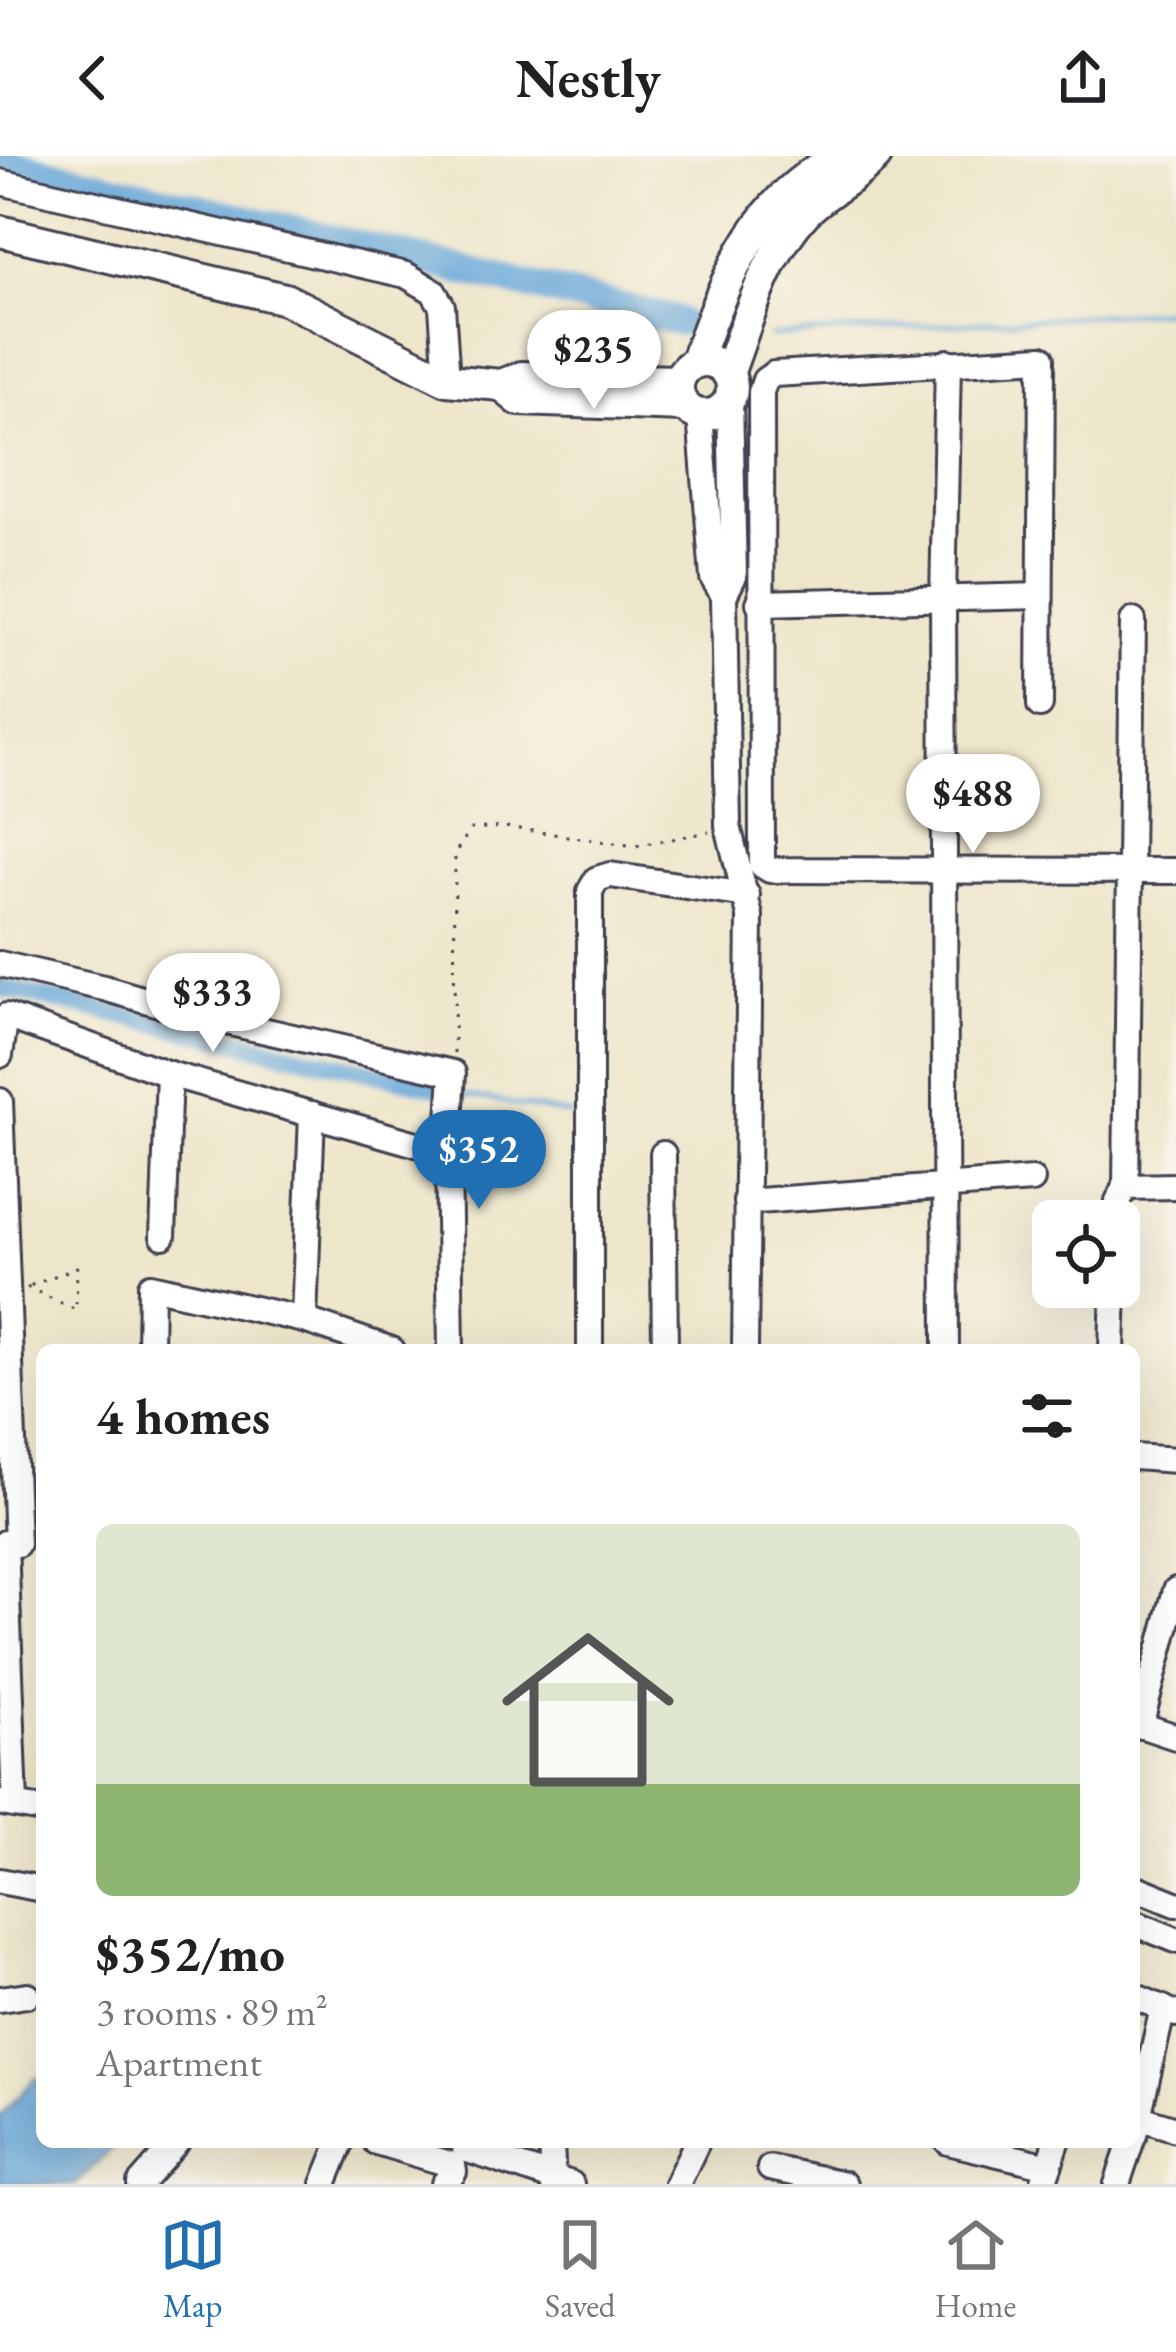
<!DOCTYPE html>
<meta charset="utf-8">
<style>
body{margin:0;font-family:"EB Garamond",serif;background:#f6f6f6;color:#202124;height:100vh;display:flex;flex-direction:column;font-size:45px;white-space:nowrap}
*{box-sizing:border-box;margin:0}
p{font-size:39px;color:#757577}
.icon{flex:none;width:66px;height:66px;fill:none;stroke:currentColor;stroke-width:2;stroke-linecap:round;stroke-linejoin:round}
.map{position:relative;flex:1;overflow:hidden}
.sheet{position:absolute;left:36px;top:1188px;width:1104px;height:804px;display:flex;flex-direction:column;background:#fff;border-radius:18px;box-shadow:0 12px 48px #0002}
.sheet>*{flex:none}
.controls{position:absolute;left:1032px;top:1044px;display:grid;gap:24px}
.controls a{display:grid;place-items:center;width:108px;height:108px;border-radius:18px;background:#fff;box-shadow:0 12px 48px #0002;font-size:60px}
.price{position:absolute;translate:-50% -102px;padding:0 27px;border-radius:42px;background:#fff;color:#222;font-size:39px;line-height:78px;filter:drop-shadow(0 3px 6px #0008)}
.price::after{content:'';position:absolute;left:50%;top:72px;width:36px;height:27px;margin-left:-18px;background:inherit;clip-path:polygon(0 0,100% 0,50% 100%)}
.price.selected{background:#1f6fb2;color:#fff}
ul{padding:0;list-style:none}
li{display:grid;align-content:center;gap:24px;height:636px;padding:0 60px}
li span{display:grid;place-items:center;height:372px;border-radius:18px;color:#555}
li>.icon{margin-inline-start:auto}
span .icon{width:216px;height:216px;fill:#fffc;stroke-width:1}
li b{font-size:51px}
h2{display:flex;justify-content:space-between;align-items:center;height:144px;padding:0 60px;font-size:51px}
header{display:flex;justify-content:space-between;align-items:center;height:156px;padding:0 60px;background:#fff;font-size:54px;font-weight:700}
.tabs{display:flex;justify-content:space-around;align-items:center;height:168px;border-top:3px solid #e0e0e0;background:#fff;font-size:33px;color:#757577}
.tabs a{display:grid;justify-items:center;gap:6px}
.tabs .selected{color:#1f6fb2}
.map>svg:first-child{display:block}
.water{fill:#65a6d8;stroke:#44648a;stroke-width:3}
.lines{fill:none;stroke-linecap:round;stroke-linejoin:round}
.stream{stroke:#65a6d8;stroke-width:4.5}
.canal{stroke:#65a6d8;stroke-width:18}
.river{stroke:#65a6d8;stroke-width:30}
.minor-casing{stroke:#413f50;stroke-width:30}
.major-casing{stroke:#413f50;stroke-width:36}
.path{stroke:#413f50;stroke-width:3;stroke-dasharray:3 9;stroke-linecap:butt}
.minor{stroke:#fff;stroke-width:24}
.major{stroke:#fff;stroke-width:30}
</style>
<header><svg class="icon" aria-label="back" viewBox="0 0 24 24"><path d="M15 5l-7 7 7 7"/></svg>Nestly<svg class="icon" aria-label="share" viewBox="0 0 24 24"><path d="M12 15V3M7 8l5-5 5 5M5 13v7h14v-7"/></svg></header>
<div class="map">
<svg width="1176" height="2028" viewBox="0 0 1176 2028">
<rect width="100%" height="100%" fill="#f7f3e8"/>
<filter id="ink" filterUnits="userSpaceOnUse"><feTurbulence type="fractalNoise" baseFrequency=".00833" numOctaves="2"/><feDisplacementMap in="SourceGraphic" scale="24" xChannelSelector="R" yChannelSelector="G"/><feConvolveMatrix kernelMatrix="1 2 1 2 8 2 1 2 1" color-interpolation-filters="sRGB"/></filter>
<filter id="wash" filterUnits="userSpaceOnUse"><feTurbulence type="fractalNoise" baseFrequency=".004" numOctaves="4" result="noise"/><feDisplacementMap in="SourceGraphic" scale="48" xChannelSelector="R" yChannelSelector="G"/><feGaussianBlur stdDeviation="2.7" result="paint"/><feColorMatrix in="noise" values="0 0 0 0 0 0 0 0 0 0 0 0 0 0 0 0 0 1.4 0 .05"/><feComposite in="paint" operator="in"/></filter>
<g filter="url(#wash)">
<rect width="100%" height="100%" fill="#eee6ca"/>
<polygon class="water" points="36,1922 42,1923 42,1986 119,1986 75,2028 0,2028 0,1960"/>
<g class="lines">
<g class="stream">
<polyline points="770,180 1176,154"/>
<polyline points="461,938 571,959"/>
</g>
<polyline class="canal" points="0,832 437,931"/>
<polyline class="river" points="0,5 678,165"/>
</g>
</g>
<g filter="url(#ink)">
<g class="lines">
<g class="minor-casing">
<g id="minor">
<polyline points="0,26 406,119 433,135 442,150 447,224"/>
<polyline points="730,244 734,420 724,440 728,670 750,760 745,1194"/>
<polyline points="700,259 713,422 724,440"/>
<polyline points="759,447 1040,440"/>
<polyline points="1040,549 1042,202 774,218 765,224 761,236 762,709 770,714 1176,715"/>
<polyline points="0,808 104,832 204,861 453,917 448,997 451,1194"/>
<polyline points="0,899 6,860 169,918"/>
<polyline points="0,945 17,1388"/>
<polyline points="663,998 665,1194"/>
<polyline points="1126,1031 1133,465"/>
<polyline points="746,1046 1032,1024"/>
<polyline points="1117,1065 1118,1045 1126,1031 1176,1030"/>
<polyline points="163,1080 169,918 448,997"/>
<polyline points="304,1164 312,958"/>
<polyline points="150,1194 151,1130 304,1164 392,1194"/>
<polyline points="590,1194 590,735 597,723 610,719 747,739"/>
<polyline points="946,1194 943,444 948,206"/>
<polyline points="1112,1194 1114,1131"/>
<polyline points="1134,1301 1176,1304"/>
<polyline points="5,1387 15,1649"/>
<polyline points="1134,1567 1176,1581"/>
<polyline points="1140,1570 1176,1434"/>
<polyline points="2,1647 42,1654"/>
<polyline points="0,1725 42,1733"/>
<polyline points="1134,1731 1176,1748"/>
<polyline points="1134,1767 1176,1784"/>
<polyline points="1134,1840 1176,1858"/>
<polyline points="0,1843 27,1839"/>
<polyline points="1134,1960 1176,1973"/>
<polyline points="1134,1979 1163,1852"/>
<polyline points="376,1986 453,2009 454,2016 444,2028"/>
<polyline points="465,1986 465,1993 571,2028"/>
<polyline points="551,1986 553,2028"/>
<polyline points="948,1986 1049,2010"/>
<polyline points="770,2012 844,2028"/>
<polyline points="140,2028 177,1986"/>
<polyline points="324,2028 341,1986"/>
<polyline points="677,2028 697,1986"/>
<polyline points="1043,2028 1057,1986"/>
<polyline points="1117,2028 1131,1986"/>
</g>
</g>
<g class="major-casing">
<g id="major">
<polyline points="0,75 285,143 447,224 501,229 522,221 678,225"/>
<circle cx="705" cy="232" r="27"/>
<path d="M696 205C723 125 760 34 844 0"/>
<path d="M728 218C748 164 765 101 804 58 825 35 855 23 876 0"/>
<polyline points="501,229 519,244 684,250"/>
</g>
</g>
<g class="path">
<polyline points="454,897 455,697 471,673 505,671 635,690 709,676"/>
<polyline points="27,1131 76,1154 77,1111 27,1131"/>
</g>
<use href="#minor" class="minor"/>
<use href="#major" class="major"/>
</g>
</g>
</svg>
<div class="controls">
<a><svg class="icon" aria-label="locate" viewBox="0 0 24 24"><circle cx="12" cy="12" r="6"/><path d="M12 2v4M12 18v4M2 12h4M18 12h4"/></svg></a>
</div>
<b class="price" style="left:594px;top:256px">$235</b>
<b class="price" style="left:973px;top:700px">$488</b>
<b class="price" style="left:213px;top:899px">$333</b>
<b class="price selected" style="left:479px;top:1056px">$352</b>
<section class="sheet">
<h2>4 homes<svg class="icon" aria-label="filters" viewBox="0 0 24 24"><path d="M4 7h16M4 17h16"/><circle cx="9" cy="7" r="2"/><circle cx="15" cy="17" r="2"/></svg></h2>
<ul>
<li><span style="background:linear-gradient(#dfe7d0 70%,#8fb573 0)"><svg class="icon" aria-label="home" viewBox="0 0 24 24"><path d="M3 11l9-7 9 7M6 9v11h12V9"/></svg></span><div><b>$352/mo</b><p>3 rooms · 89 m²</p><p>Apartment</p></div></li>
</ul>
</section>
</div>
<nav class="tabs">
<a class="selected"><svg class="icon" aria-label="map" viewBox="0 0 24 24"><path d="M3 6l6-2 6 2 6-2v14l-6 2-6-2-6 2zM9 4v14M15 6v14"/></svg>Map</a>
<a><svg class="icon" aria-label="saved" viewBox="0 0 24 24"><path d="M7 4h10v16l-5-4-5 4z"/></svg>Saved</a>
<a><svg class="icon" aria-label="home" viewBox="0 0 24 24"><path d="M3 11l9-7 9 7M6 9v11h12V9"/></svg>Home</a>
</nav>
